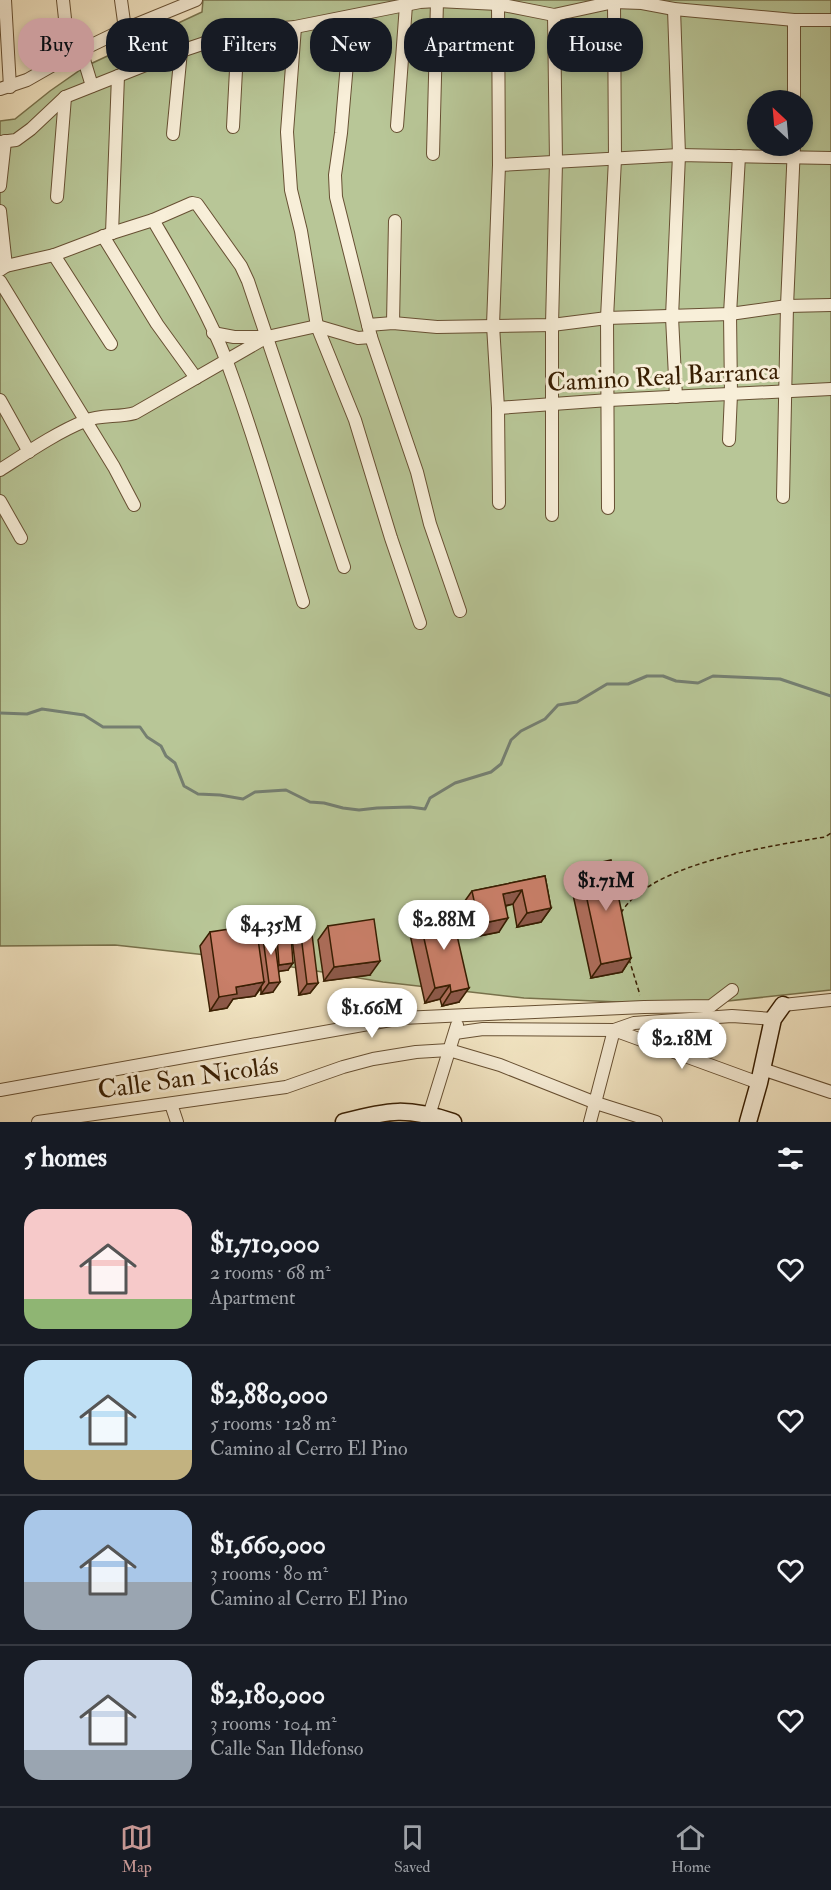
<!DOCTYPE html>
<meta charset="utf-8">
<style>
body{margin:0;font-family:"IM FELL Double Pica",serif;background:#20242c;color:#f1f3f6;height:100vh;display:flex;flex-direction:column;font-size:22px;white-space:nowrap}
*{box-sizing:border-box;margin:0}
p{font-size:20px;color:#9ea1a6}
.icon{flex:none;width:33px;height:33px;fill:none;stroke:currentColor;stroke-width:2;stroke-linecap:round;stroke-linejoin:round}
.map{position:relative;height:1122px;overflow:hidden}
.details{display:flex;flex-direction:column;background:#171b24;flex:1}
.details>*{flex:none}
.banner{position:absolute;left:18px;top:18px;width:795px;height:54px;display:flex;gap:12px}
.needle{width:39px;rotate:334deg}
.fabs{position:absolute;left:747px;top:90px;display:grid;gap:12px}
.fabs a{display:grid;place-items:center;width:66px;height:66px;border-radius:50%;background:#171b24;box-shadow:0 3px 9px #0003;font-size:30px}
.price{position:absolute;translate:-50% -51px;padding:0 14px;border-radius:21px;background:#fff;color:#222;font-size:20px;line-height:39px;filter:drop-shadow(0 2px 3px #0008)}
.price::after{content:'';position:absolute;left:50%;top:36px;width:18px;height:14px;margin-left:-9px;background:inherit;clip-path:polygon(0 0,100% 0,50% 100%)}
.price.active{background:#c59692;color:#111}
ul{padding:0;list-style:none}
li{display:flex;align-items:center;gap:18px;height:150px;padding:0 24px}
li+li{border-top:2px solid #363941}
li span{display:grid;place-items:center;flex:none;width:168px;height:120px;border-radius:18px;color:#555}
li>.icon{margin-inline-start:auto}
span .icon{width:72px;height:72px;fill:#fffc;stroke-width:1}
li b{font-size:26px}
h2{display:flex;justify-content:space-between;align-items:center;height:72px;padding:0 24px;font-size:26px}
.chip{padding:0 21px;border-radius:24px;background:#171b24;box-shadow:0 3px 9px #0003;font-size:21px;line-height:54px}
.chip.active{background:#c59692;color:#111}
.dock{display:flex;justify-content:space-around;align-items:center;height:84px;border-top:2px solid #363941;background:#171b24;font-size:16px;color:#9ea1a6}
.dock a{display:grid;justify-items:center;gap:3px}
.dock .active{color:#c59692}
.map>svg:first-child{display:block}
.green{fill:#b8c697;stroke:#78724c;stroke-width:1.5;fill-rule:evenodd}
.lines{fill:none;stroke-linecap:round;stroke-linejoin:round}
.stream{stroke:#757f71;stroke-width:3}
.street-casing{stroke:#675033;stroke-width:14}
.secondary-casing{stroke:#381e02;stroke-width:19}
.path{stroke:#381e02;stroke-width:1.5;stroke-dasharray:4.5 3;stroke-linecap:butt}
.street{stroke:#f8efd9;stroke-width:12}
.secondary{stroke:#f8efd9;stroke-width:16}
.wall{fill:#ad6d5a;stroke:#381e02;stroke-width:1.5}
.shaded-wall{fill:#8d594a;stroke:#381e02;stroke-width:1.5}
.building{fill:#c97f69;stroke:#381e02;stroke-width:1.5}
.labels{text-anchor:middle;stroke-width:6;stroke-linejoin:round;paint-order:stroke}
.street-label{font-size:26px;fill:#381e02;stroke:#f8efd9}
</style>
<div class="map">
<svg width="831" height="1122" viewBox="0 0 831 1122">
<rect width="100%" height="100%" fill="#f4e7c5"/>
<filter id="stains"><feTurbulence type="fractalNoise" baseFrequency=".00333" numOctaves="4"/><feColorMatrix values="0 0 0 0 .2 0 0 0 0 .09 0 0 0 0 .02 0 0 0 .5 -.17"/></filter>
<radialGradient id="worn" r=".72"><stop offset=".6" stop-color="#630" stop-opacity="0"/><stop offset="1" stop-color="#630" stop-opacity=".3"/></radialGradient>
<path class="green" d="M203 0H831V990L690 1005 524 998 383 982 243 959 115 945 0 946V121L15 119 50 91 86 66 202 12ZM758 100H802V146H758Z"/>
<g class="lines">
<polyline class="stream" points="0,713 27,714 42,709 84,715 103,727 140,727 147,737 161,746 166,756 175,763 184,786 198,794 220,795 243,799 255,792 286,790 310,802 324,803 343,808 359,810 377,808 410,807 425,809 430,798 455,783 491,772 501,764 511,740 521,731 545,719 558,705 577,702 607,684 628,684 647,676 663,676 676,681 698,683 713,676 780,679 831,696"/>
<g class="street-casing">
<g id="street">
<polyline points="5,0 10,87"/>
<polyline points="63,0 69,56"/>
<polyline points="121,0 125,29"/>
<polyline points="498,4 499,165 493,325 498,408 499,503"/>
<polyline points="674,9 679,155 672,317 676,397"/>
<polyline points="351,17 341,133 335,175 336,197 371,337 417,472 430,524 460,611"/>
<polyline points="295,27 287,132 291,190 301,231 317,326 355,420 391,538 420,623"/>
<polyline points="81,50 92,86"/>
<polyline points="0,89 27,80 69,56 125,29 196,0"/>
<polyline points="794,100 794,20"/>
<polyline points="397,126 406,5"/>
<polyline points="233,127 238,32"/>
<polyline points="173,134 181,51"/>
<polyline points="0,142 16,140 31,129 65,97 181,51 238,32 295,27 420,2 437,1 498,4 554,15 614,2 642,3 674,9 794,20 831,20"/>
<polyline points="433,154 437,1"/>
<polyline points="499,165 679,155 831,158"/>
<polyline points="0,186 5,141"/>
<polyline points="57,197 65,97"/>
<polyline points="0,211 6,266"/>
<path d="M153 220C180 266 208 312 227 362 256 441 279 522 303 602"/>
<polyline points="112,233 118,76"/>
<polyline points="103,236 157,324 196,378"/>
<polyline points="54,255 111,344"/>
<polyline points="0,270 6,266 54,255 112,233 153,220 192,203 197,204 241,266 248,281 344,567"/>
<polyline points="0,281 114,467 134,505"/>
<polyline points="393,323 395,221"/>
<polyline points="368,325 393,323 437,327 552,325 607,318 730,314 787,306 831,305"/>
<polyline points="213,333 234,337 266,337"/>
<polyline points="0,400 29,452"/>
<polyline points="498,408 609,400 831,389"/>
<polyline points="729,440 731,394 730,314 739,156"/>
<path d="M0 470C25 454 57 432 85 421 101 414 118 418 135 413L267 337 317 326 358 338 371 337"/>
<polyline points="783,497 787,306 794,146"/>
<polyline points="0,501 21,538"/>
<polyline points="608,508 607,318 615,159 614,2"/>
<polyline points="552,515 552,325 556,162 554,15"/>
<polyline points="783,1005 831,1000"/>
<polyline points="455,1033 483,1029 614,1030 634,1023 732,1016 773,1019"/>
<polyline points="762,1069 831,1092"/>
<polyline points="0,1090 402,1018 644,1007 711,1006 732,990"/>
<polyline points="171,1104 177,1122"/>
<polyline points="38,1122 286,1087 343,1067 373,1059 416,1052 449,1050 500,1065 596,1103 656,1122"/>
<polyline points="427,1122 457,1025"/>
<polyline points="590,1122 614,1030 759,1083"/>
</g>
</g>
<g class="secondary-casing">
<g id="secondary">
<path d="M344 1122C389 1110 407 1107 453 1122"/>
<polyline points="748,1122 759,1083 773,1019 783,1005"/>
</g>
</g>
<g class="path">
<path d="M621 913C650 863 771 846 825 837L831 833"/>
<polyline points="629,959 640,995"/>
</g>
<use href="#street" class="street"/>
<use href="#secondary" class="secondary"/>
</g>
<g class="wall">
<polygon points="580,867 631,958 622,972 591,978 570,881"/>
<polygon points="545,876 551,908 541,922 517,927 513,904 506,906 499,932 469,938 462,905 472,891"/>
<polygon points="419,916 459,1002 442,1006 440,999 425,1003 409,930"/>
<polygon points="299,919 318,983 310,993 299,995 291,930"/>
<polygon points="328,926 370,975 324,981 318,940"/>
<polygon points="262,931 275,940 277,937 288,970 279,971 273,992 261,994 261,988 255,996 233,999 227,1008 210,1011 200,946 210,932 258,937"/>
</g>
<g class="shaded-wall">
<polygon points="522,890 513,904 494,908 503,894"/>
<polygon points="551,908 541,922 517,927 527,913"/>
<polygon points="508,918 499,932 469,938 479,924"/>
<polygon points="631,958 622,972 591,978 601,964"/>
<polygon points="380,961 370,975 324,981 334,967"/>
<polygon points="293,963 288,970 274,972 279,965"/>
<polygon points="264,982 255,996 233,999 227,1008 210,1011 219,997 236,987"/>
<polygon points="280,982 273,992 261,994 269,983"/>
<polygon points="318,983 310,993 299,995 307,984"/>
<polygon points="450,985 440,999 425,1003 435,988"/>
<polygon points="469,988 459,1002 442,1006 451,992"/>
</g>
<g class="building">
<polygon points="611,860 631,958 601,964 580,867"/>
<polygon points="545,876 551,908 527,913 522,890 503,894 508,918 479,924 472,891"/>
<polygon points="451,909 469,988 451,992 450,985 435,988 419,916"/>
<polygon points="310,918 318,983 307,984 299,919"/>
<polygon points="374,919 380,961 334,967 328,926"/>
<polygon points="256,925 264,982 236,987 237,994 219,997 210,932"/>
<polygon points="273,929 280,982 269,983 262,931"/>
<polygon points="291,935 293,963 279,965 277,937"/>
</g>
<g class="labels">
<g class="street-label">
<text transform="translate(663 376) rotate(-3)" y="9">Camino Real Barranca</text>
<text transform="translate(188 1077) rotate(-8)" y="9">Calle San Nicolás</text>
</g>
</g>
<rect width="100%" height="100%" filter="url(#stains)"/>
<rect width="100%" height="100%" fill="url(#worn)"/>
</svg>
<div class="fabs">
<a><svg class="needle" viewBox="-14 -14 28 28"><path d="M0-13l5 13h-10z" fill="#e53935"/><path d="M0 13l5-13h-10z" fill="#9ea1a6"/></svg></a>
</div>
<b class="price active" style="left:606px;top:912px">$1.71M</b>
<b class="price" style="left:444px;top:951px">$2.88M</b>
<b class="price" style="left:271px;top:956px">$4.35M</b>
<b class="price" style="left:372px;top:1039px">$1.66M</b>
<b class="price" style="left:682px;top:1070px">$2.18M</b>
<div class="banner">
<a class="chip active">Buy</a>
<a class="chip">Rent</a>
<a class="chip">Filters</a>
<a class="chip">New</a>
<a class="chip">Apartment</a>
<a class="chip">House</a>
</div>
</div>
<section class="details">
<h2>5 homes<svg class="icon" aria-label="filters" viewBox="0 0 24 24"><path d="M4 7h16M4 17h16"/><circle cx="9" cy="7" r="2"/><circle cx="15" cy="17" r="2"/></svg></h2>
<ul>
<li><span style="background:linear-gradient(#f6c9c9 75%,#8fb573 0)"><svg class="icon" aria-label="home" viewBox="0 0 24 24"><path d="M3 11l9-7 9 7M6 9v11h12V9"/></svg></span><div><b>$1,710,000</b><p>2 rooms · 68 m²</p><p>Apartment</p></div><svg class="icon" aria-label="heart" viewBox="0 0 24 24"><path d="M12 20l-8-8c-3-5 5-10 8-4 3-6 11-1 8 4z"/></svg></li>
<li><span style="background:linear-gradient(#bfe0f5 75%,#c2b280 0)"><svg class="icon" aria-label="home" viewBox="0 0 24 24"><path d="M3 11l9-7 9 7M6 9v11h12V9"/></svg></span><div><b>$2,880,000</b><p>5 rooms · 128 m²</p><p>Camino al Cerro El Pino</p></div><svg class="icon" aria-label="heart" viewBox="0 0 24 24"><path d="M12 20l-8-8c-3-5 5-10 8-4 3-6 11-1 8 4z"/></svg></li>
<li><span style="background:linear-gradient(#a9c7e8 60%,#9aa5b1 0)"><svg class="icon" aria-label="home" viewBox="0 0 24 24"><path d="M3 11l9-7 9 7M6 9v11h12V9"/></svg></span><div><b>$1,660,000</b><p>3 rooms · 80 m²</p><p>Camino al Cerro El Pino</p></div><svg class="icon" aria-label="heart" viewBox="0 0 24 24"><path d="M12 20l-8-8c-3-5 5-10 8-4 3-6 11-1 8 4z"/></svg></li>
<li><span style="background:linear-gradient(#c9d6e8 75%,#9aa5b1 0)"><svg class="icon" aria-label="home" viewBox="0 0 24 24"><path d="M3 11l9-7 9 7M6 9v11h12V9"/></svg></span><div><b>$2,180,000</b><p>3 rooms · 104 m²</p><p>Calle San Ildefonso</p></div><svg class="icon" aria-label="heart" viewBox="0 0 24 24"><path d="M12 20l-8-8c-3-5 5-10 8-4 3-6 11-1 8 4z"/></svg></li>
</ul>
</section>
<nav class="dock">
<a class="active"><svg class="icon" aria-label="map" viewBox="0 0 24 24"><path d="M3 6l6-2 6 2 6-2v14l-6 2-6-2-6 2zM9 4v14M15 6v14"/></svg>Map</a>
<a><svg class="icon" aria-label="saved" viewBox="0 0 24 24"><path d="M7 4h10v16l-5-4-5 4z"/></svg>Saved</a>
<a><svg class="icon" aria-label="home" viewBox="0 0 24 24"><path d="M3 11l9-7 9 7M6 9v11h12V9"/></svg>Home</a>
</nav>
